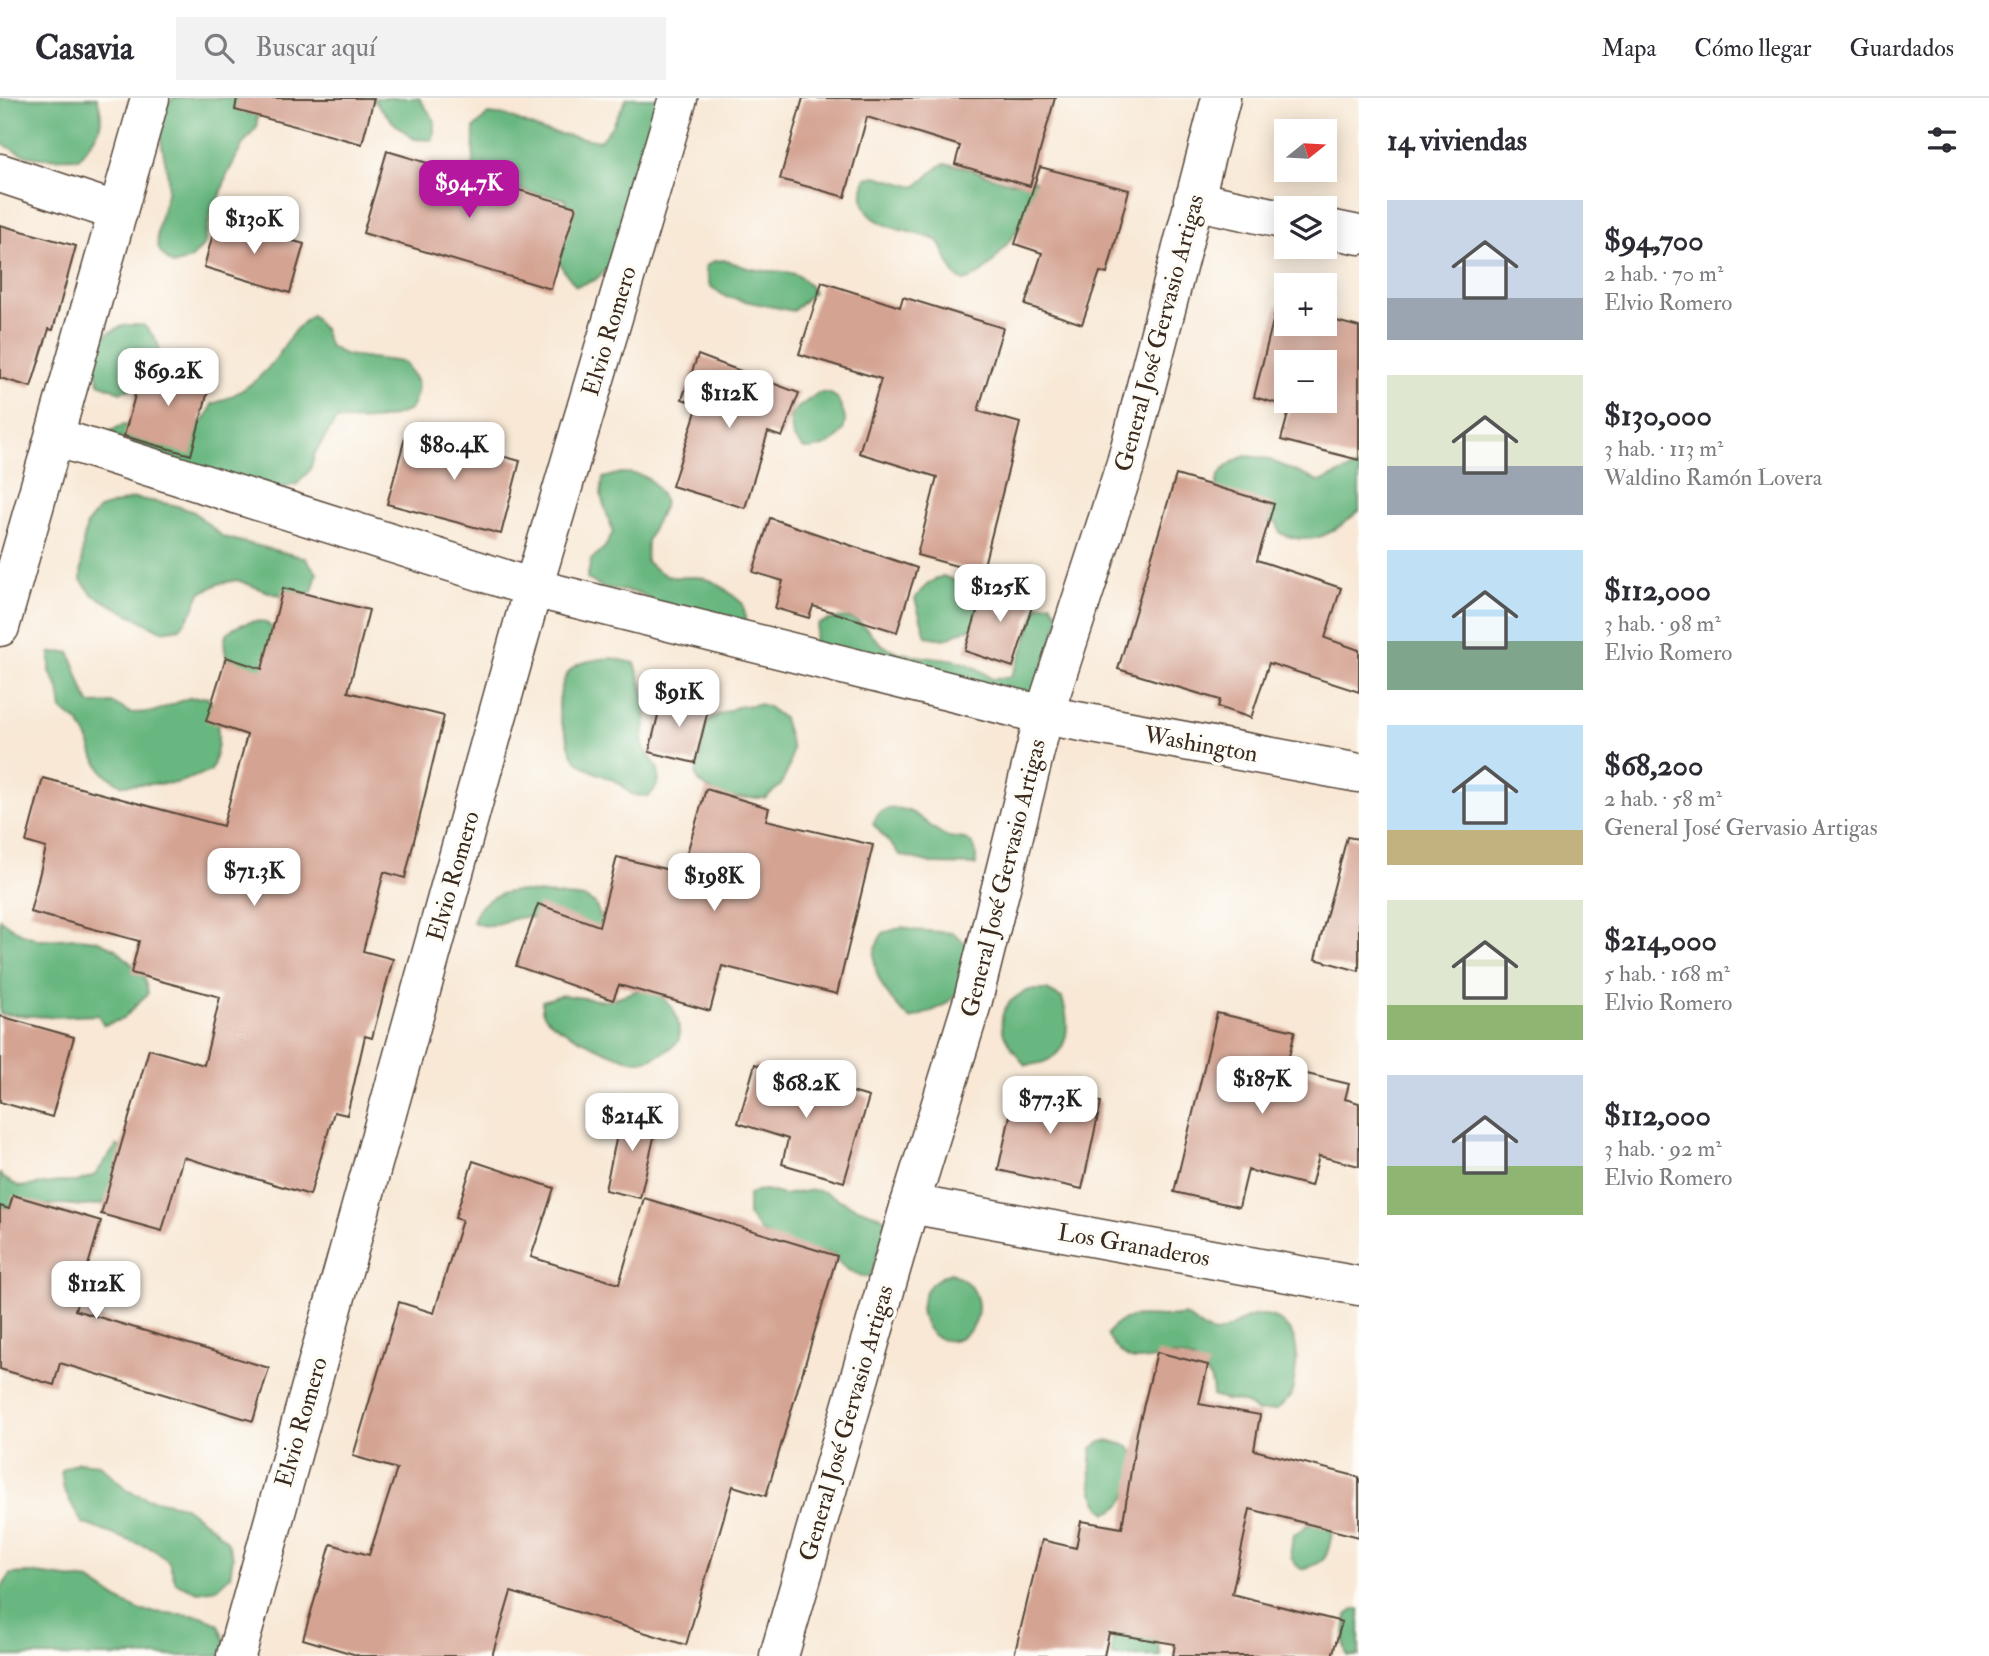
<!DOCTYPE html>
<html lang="es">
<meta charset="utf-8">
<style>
body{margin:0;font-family:"IM FELL Double Pica",serif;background:#f2f2f3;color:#2b2b33;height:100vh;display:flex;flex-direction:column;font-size:26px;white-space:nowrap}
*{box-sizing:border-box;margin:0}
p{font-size:23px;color:#7c7c81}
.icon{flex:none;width:38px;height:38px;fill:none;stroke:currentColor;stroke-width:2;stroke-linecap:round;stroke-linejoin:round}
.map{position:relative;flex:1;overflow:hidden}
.details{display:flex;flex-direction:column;background:#fff;width:630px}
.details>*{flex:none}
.needle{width:46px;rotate:72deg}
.buttons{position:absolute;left:1274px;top:21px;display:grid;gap:14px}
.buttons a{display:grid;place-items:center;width:63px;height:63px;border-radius:0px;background:#fff;box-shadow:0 4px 18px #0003;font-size:35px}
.price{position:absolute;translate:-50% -60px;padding:0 16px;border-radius:14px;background:#fff;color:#222;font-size:23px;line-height:46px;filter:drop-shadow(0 2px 4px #0008)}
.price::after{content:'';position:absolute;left:50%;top:42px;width:21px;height:16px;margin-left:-10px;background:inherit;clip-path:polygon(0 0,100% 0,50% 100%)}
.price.active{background:#b5179e;color:#fff}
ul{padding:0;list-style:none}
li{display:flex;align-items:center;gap:21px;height:175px;padding:0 28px}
li span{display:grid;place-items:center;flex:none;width:196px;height:140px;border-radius:0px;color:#555}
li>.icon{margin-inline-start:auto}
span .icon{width:84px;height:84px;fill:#fffc;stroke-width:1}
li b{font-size:30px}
h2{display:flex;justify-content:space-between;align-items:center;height:84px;padding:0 28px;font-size:30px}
header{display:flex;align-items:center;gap:42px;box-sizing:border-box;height:98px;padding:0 35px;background:#fff;border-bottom:2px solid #e1e1e2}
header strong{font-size:33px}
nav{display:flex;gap:38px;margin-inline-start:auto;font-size:24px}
.search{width:490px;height:63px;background:#f2f2f3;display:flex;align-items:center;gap:18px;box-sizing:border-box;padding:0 24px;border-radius:0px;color:#7c7c81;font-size:26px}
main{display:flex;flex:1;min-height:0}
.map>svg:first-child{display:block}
.forest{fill:#69b780;stroke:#52704f;stroke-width:2}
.building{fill:#d4a392;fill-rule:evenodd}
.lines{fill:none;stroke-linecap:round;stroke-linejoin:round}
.minor-casing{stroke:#574639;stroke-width:41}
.minor{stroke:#fff;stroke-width:38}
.labels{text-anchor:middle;stroke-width:7;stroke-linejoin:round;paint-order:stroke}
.street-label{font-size:24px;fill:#3b2a1e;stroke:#fdfcf7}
</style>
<header>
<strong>Casavia</strong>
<div class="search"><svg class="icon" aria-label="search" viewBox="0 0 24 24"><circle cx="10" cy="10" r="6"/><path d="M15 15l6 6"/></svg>Buscar aquí</div>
<nav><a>Mapa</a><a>Cómo llegar</a><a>Guardados</a></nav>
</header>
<main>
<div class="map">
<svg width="1359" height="1558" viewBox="0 0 1359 1558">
<rect width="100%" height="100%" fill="#fdfcf7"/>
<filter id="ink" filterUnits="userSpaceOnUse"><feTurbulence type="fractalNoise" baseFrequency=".0143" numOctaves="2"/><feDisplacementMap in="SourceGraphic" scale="14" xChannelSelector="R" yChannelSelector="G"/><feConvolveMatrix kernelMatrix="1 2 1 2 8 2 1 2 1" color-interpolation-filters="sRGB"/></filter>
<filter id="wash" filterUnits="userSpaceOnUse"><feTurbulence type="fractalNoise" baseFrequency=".00686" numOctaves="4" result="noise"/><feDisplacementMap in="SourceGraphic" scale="28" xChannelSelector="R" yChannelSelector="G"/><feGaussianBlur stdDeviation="1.57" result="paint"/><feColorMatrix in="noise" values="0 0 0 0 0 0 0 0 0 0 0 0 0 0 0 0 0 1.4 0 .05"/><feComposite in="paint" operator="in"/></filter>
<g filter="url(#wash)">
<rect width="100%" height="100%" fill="#f8e8d5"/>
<g class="forest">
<path d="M0 0H97C108 29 95 38 79 60 46 60 28 65 0 43Z"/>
<path d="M173 0H252L257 10V29L243 46 226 79 221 96 211 113 204 147 191 161 173 167C168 162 161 157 159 151 153 130 166 109 168 88 171 61 145 27 173 0Z"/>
<polygon points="372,0 419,0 435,23 433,42 414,41 394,25"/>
<path d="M627 0H659L609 169 595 182 576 188 564 173 556 156 570 120 565 101C533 95 500 89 473 70L474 30 488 16 507 18 543 33 600 43 612 28Z"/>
<path d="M944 66C978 66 997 92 1034 82L1043 99C1037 113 1026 122 1016 134 1000 153 991 175 964 183L955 178 939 143C908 129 848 133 866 80L876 78 915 89C926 82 933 71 944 66Z"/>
<path d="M725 162C734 165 743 169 752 171 780 177 796 166 814 194L793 213 726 199 710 188 705 169 714 163Z"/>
<path d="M312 217 323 231 330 249 346 257 403 264C420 284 422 289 410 312 382 324 365 323 336 322L315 355 310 372 297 386 261 395 107 335 124 326 160 341C181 334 206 331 212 306 238 298 261 281 277 259 289 241 294 230 312 217Z"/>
<path d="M126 227H143C163 245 161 252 156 278L140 288 120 294 99 285C91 254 93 238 126 227Z"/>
<path d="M818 295H829L837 300C840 306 844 314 845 321 846 342 822 352 804 351L793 339 790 320 795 312Z"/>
<path d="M1245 358 1265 360 1320 384 1353 370H1359V413C1332 435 1314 450 1280 435L1277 425H1240C1234 417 1223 408 1219 399 1210 377 1228 365 1245 358Z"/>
<path d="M621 375C647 375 654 381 665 405L647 443 646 463C676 492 682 471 712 483 723 488 733 498 743 506L746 525H690L640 495 604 490 587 481 591 462 605 449 613 434 601 398 603 380Z"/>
<polygon points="134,400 174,407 194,414 223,439 305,460 317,475 312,494 293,498 274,496 237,482 218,486 200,495 192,514 180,530 161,533 93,497 81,482 83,445 87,426 99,411"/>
<path d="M943 478 968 489 989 490 994 527 965 532 945 541 926 538 915 501C922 490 930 482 943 478Z"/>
<path d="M1051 505 1060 520 1030 608 813 545 818 526C829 522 843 516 855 522 868 528 875 545 888 550 927 568 953 548 992 581L1010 579C1025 556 1027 531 1039 507Z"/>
<path d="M255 523 265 524 281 537 268 578 227 560C218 533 232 529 255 523Z"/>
<path d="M69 554C78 572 80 590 90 606L113 605 131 615 153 614 189 600 208 599C221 624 221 647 211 673L177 685 121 687 104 675 94 659 88 640 78 624 62 612 59 591 50 574V555Z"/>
<path d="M612 560 635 565C640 580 646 598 647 613 648 624 641 635 643 646 646 658 660 666 659 680 659 687 653 693 649 698 621 698 633 692 617 684 602 676 585 673 574 659 570 654 569 646 567 639 565 632 561 626 560 619 557 604 561 577 575 568 585 562 601 561 612 560Z"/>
<polygon points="758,606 767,608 783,620 792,651 789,670 780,688 765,700 724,700 700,685 696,677 706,628 711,620 737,609"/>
<path d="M893 710C919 711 925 728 946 738 954 742 965 737 972 746 977 752 976 759 976 767L935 766 900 757 873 726C877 715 881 712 893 710Z"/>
<path d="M515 793 585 800 595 806 603 824 601 835C585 832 568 831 552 826 543 824 535 819 526 819 506 819 493 834 473 824 478 804 496 795 515 793Z"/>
<polygon points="0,821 20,835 40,842 77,840 96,842 116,851 144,878 148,895 123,921 104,927 98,917 50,919 0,916"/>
<path d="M903 829 912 832 953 835 970 849 971 879C949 907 943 910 910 921 886 900 861 865 883 835Z"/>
<path d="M645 890C669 900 681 914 679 942 670 952 655 961 641 963 624 965 557 932 546 919 541 914 542 910 542 903L562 897 606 903Z"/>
<path d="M1030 892H1047L1062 900C1073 934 1067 966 1025 967 1010 948 989 926 1011 903 1017 898 1022 894 1030 892Z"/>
<polygon points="117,1047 131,1060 116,1093 102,1106 83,1108 63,1106 0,1110 0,1076 3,1080 20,1089 59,1084 77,1084 95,1077"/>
<path d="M765 1092 784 1097 813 1092 824 1094 852 1108 880 1118 889 1124 870 1179C856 1179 839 1169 834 1156L785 1148 760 1133 748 1117V1098L756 1093Z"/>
<path d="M951 1175C966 1183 976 1188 978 1207 978 1218 976 1229 966 1236 929 1264 895 1193 951 1175Z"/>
<path d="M1183 1217C1194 1220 1203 1235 1215 1235 1226 1235 1239 1222 1250 1219 1260 1215 1272 1217 1280 1223 1305 1241 1296 1272 1291 1299L1276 1312 1257 1314C1244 1299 1229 1306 1213 1298 1213 1272 1194 1255 1167 1258 1157 1259 1145 1263 1135 1262 1122 1260 1114 1247 1107 1237 1110 1233 1114 1226 1119 1224 1136 1212 1163 1223 1183 1217Z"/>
<path d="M1111 1343 1129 1348 1135 1357C1131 1379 1133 1407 1107 1415 1087 1398 1090 1374 1092 1350L1101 1344Z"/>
<polygon points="78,1364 99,1366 128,1393 146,1400 183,1408 213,1430 227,1443 233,1459 230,1478 216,1491 198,1494 176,1485 169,1464 155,1452 82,1425 64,1392 61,1372"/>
<path d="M1309 1426 1334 1429C1325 1457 1333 1463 1301 1471 1287 1461 1290 1452 1294 1437Z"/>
<polygon points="29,1475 90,1483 124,1505 142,1513 202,1518 219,1527 226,1545 223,1558 0,1558 0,1492 11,1476"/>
<polygon points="1355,1511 1359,1511 1359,1558 1347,1558 1344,1546 1347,1517"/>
<polygon points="1113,1512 1151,1526 1161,1558 1112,1558"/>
</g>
<g id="blocks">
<g class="building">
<polygon points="237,0 374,0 362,46 235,12"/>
<polygon points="803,0 1055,0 1030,88 955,66 960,48 867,19 845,99 780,81"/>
<polygon points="387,53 576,109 551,191 363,135"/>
<polygon points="1040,69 1129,92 1107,176 1100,174 1082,226 1025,207 1042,155 1015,146"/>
<polygon points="217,121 304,146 290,195 204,169"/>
<polygon points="0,127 76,148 53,232 49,231 31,289 0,280"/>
<polygon points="822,184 900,209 903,199 1003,230 978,313 1020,325 982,475 917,457 937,379 859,355 881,281 799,256"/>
<path d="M1277 207 1286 210V226H1325V220L1359 229V362L1281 342 1290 309 1254 299ZM1286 264H1325V303H1286Z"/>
<polygon points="698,257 799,295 782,339 768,334 745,410 672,388 698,307 682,301"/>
<polygon points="144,264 211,282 191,357 124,338"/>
<polygon points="407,332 520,363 501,436 387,406"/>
<polygon points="1176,377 1274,406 1257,462 1341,490 1325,540 1359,552 1359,594 1269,565 1251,620 1218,609 1220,602 1118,571"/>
<polygon points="770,420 917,470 897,534 813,508 809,520 775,510 783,483 753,474"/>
<polygon points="986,484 1035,499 1013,569 965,553"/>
<polygon points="283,490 369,512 348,594 444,618 405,780 384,774 363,853 393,861 372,940 365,938 347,1017 334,1014 310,1097 183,1059 162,1133 101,1116 149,951 204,967 220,899 131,875 139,843 30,814 46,750 26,744 43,680 223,728 247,637 206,623 226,559 262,571"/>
<polygon points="663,597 709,608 695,665 649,654"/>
<polygon points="706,691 769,710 766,722 873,747 837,896 722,868 710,913 619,887 613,902 516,868 538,806 599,828 617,759 681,775"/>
<polygon points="1347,739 1359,741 1359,873 1315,861"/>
<polygon points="1217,915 1295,933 1286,971 1349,986 1345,1001 1359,1005 1359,1068 1319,1058 1311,1088 1248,1072 1239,1109 1174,1094"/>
<polygon points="0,918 74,939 52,1019 0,1004"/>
<polygon points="755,966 869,999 844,1084 782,1066 788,1041 738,1025"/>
<polygon points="1017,986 1101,1004 1082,1091 998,1072"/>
<polygon points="623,1010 659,1018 640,1100 605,1092"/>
<polygon points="473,1063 554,1090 531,1159 619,1186 644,1100 837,1158 766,1398 733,1388 686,1547 511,1494 492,1558 360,1558 303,1541 331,1446 369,1457 397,1371 353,1358 399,1204 434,1215 462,1122 455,1120"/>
<polygon points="13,1097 101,1123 75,1212 269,1270 253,1323 60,1265 54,1287 0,1271 0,1108 9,1111"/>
<polygon points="1157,1254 1208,1267 1199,1306 1260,1317 1254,1352 1359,1379 1359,1439 1250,1411 1232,1496 1342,1524 1332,1558 1173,1558 1175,1546 1109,1535 1104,1558 1014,1558 1042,1442 1076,1450 1081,1423 1122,1430 1137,1334"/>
</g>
</g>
</g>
<g filter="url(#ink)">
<use href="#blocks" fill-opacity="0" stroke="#574639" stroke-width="2"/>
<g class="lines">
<g class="minor-casing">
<g id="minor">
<polyline points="0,75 118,114"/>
<polyline points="1193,102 1286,122"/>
<polyline points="1325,130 1359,137"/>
<polyline points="55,339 533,490 1044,617 1359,675"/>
<polyline points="0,529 150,0"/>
<polyline points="910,1106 1359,1188"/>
<polyline points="236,1558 533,490 678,0"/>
<polyline points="779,1558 910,1106 973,902 1044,617 1126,365 1221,0"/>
</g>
</g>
<use href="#minor" class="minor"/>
</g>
</g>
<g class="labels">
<g class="street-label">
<text transform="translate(609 233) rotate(-73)" y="8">Elvio Romero</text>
<text transform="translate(1159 235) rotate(-75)" y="8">General José Gervasio Artigas</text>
<text transform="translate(1201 646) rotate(10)" y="8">Washington</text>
<text transform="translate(453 778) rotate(-74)" y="8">Elvio Romero</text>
<text transform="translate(1003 780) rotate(-76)" y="8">General José Gervasio Artigas</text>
<text transform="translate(1134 1147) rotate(10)" y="8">Los Granaderos</text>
<text transform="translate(301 1324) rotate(-74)" y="8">Elvio Romero</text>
<text transform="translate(846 1325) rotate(-74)" y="8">General José Gervasio Artigas</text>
</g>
</g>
</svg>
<div class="buttons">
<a><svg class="needle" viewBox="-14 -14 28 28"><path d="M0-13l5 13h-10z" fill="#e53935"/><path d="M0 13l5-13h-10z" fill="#7c7c81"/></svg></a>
<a><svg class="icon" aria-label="layers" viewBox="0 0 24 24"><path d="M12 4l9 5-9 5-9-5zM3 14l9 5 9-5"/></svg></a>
<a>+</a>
<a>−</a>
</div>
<b class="price active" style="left:469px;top:122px">$94.7K</b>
<b class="price" style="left:254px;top:158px">$130K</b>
<b class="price" style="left:168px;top:310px">$69.2K</b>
<b class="price" style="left:729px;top:332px">$112K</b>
<b class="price" style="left:454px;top:384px">$80.4K</b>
<b class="price" style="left:1000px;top:526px">$125K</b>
<b class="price" style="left:679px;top:631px">$91K</b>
<b class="price" style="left:254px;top:810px">$71.3K</b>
<b class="price" style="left:714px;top:815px">$198K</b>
<b class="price" style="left:1262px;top:1018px">$187K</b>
<b class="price" style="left:806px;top:1022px">$68.2K</b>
<b class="price" style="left:1050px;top:1038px">$77.3K</b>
<b class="price" style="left:632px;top:1055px">$214K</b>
<b class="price" style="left:96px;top:1223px">$112K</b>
</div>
<section class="details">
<h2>14 viviendas<svg class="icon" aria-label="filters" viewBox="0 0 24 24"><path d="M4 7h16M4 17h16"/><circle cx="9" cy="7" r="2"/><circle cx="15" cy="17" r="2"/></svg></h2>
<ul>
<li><span style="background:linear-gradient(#c9d6e8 70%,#9aa5b1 0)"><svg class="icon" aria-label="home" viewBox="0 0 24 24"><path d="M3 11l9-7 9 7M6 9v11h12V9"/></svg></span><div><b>$94,700</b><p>2 hab. · 70 m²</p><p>Elvio Romero</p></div></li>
<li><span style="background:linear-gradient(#dfe7d0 65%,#9aa5b1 0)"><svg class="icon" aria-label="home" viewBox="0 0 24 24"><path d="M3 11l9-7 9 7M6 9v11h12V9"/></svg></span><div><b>$130,000</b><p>3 hab. · 113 m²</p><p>Waldino Ramón Lovera</p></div></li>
<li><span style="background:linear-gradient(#bfe0f5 65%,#7fa58c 0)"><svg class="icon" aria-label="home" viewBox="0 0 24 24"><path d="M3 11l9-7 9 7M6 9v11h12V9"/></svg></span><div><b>$112,000</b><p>3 hab. · 98 m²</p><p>Elvio Romero</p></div></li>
<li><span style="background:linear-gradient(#bfe0f5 75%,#c2b280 0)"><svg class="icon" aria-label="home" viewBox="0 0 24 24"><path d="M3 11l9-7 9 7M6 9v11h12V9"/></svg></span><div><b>$68,200</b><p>2 hab. · 58 m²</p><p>General José Gervasio Artigas</p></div></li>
<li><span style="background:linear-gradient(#dfe7d0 75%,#8fb573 0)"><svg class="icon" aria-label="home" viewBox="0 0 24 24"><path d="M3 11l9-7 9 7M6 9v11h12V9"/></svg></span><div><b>$214,000</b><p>5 hab. · 168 m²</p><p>Elvio Romero</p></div></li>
<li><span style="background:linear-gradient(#c9d6e8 65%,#8fb573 0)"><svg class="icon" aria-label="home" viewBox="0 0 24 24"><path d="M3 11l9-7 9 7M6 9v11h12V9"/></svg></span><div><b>$112,000</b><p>3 hab. · 92 m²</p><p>Elvio Romero</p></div></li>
</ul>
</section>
</main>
